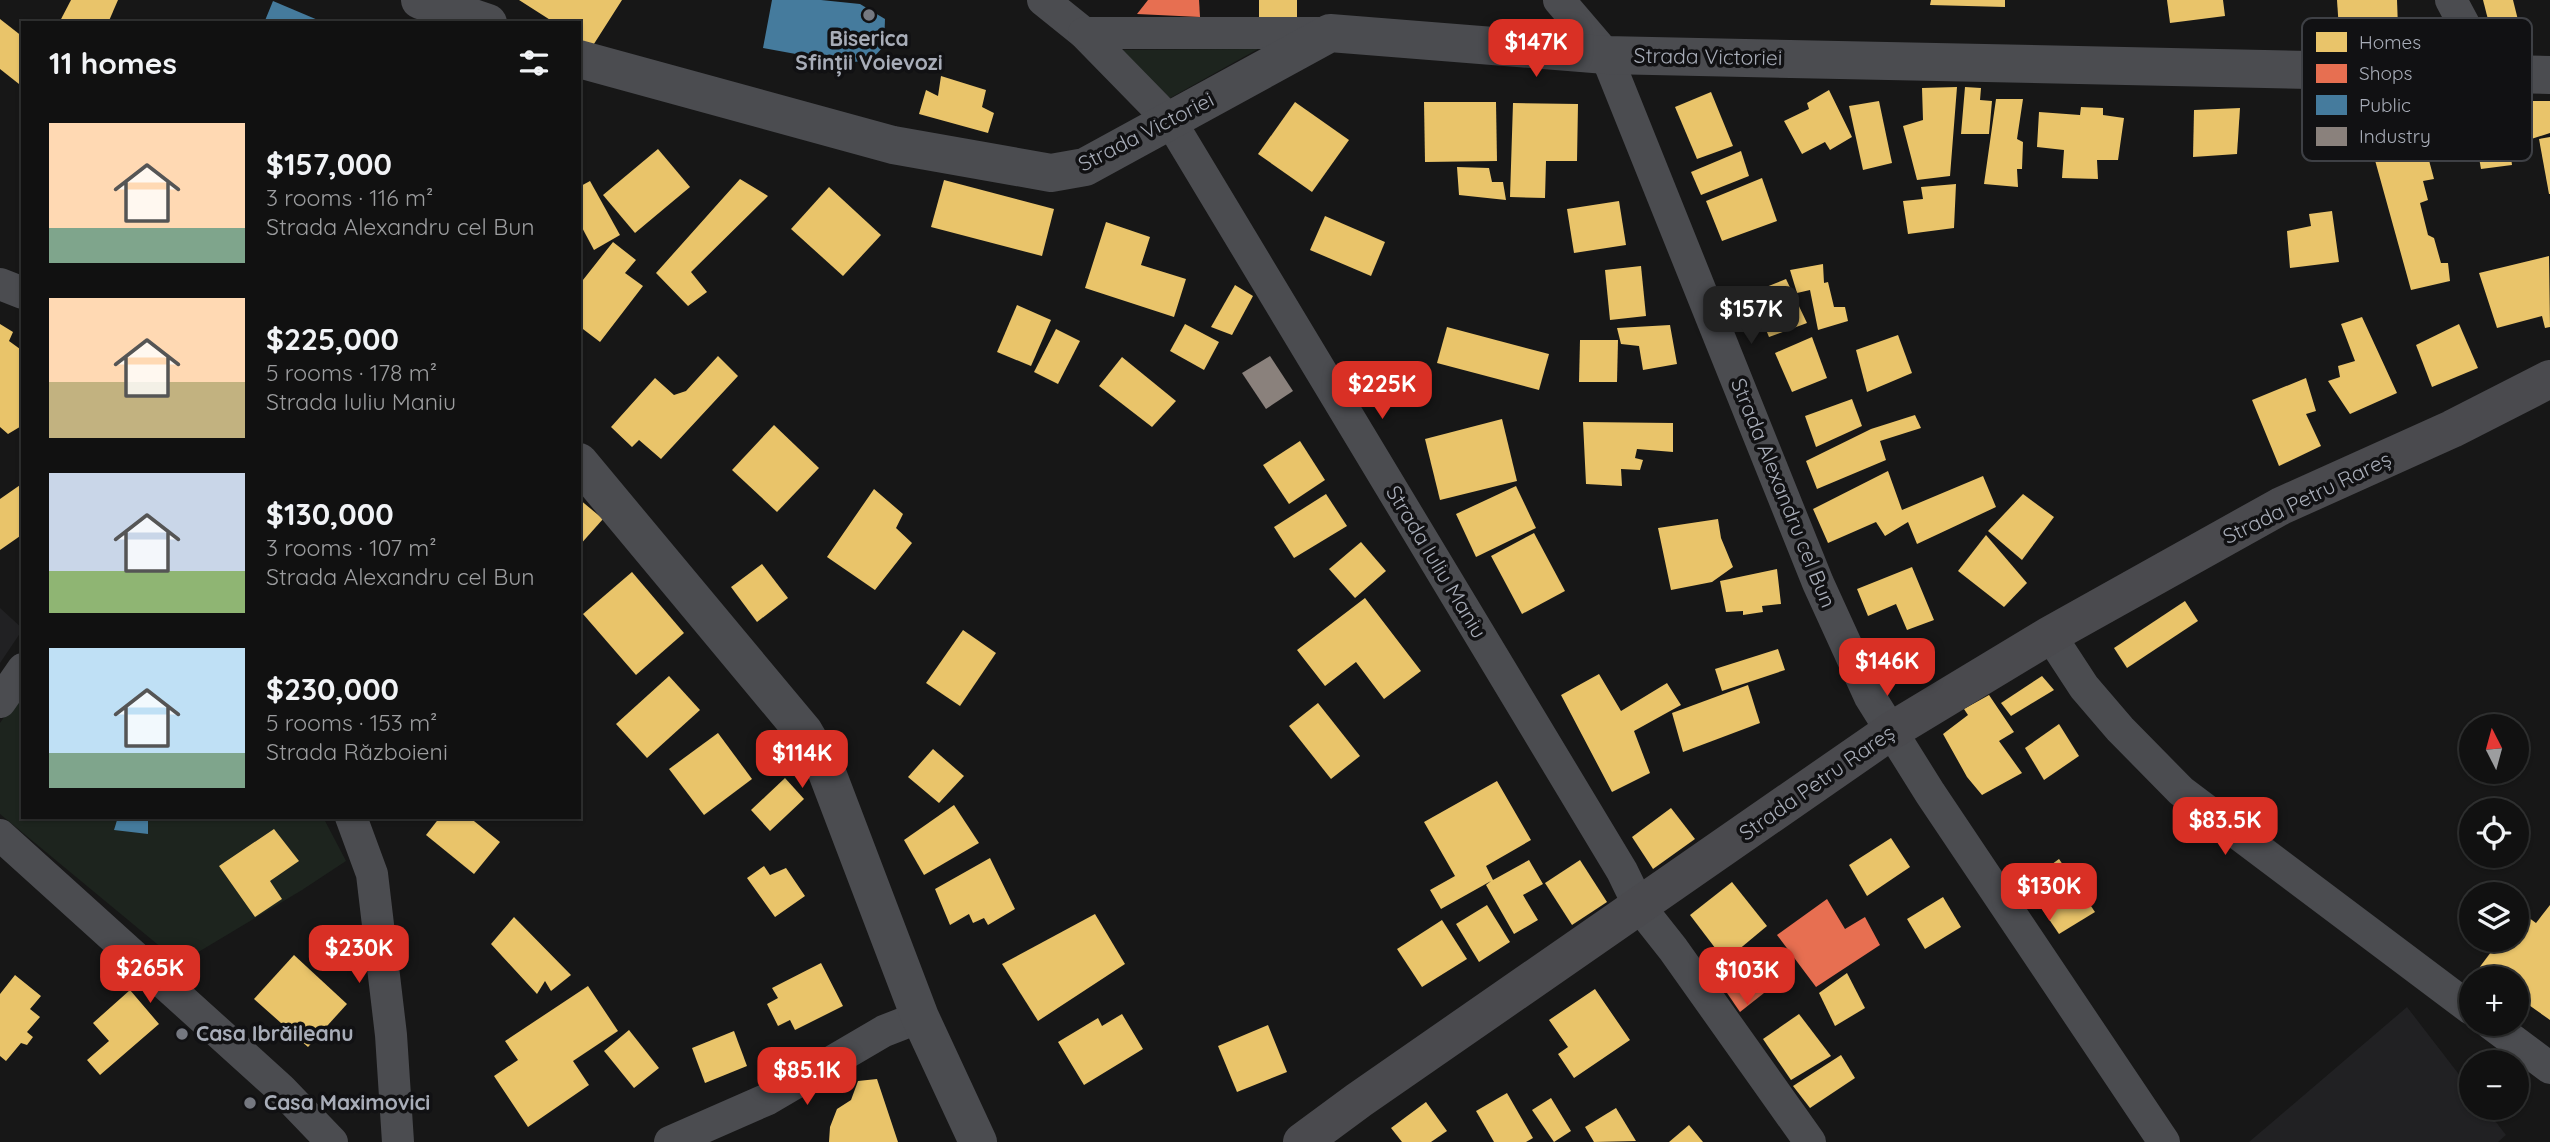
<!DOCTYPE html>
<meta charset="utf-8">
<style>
body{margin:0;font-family:Quicksand,sans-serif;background:#1a1a1a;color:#f1f3f6;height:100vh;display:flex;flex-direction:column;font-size:26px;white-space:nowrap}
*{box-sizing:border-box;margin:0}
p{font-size:23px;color:#9c9d9f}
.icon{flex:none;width:38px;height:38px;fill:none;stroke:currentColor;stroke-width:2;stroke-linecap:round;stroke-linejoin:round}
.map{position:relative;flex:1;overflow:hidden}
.panel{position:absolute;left:21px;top:21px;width:560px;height:798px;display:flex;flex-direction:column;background:#111;border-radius:0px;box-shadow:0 2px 5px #0004,0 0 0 2px #303131}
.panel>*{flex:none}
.needle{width:46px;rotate:354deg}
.controls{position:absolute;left:2459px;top:714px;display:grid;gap:14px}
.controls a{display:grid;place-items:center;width:70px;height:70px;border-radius:50%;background:#111;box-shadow:0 2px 5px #0004,0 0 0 2px #303131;font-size:35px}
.price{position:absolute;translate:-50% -60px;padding:0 16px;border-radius:14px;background:#d93025;color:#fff;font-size:23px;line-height:46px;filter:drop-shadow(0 2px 4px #0008)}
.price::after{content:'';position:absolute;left:50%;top:42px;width:21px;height:16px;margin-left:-10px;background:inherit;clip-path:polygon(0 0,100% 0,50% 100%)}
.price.on{background:#222;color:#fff}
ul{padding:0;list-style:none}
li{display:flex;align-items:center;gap:21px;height:175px;padding:0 28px}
li span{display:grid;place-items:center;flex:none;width:196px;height:140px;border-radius:0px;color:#555}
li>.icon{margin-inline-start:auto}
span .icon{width:84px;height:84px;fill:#fffc;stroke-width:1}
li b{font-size:30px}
h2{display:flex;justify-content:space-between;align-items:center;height:84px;padding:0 28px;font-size:30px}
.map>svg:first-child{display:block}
.built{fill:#212123}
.green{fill:#1d241e}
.homes{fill:#e9c46a}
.shops{fill:#e76f51}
.public{fill:#457b9d}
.industry{fill:#8a817c}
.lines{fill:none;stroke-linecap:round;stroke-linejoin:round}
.minor{stroke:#4b4c50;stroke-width:32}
.tertiary{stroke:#4b4c50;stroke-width:38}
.secondary{stroke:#4a4a4e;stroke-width:38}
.poi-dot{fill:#757880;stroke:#111113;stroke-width:2.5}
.labels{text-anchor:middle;stroke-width:7;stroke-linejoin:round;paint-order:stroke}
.poi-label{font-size:21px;font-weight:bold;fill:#a8adb8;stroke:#111113;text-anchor:start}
.street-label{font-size:21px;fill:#a8adb8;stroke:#111113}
.key{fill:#111113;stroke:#3e4045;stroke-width:2}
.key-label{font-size:19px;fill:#a8adb8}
</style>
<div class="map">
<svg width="2550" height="1142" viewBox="0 0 2550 1142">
<rect width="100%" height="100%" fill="#171717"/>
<g class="built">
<polygon points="0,608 23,629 0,663"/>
<polygon points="2407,1007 2471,1090 2471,1108 2485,1108 2506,1135 2498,1142 2249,1142"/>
</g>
<g class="green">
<polygon points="1258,49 1170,98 1120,50"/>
<polygon points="23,690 23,817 323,817 346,861 302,890 180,963 0,814 0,723"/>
</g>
<g class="homes">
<polygon points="71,0 118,0 108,23 59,23"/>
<polygon points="519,0 622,0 592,47 579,39 579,23 555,23"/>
<rect x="1259" y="0" width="38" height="17"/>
<polygon points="1931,0 2005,0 2005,7 1930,5"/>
<polygon points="2167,0 2223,0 2225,16 2170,23"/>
<polygon points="2337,0 2397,0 2398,27 2339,30"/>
<polygon points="2483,0 2513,0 2521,32 2493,39"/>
<polygon points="0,19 23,37 23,79 19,84 0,69"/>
<polygon points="941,76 986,90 982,107 994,113 988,133 919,114 926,90 938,96"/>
<polygon points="1957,87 1950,176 1917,180 1903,126 1923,120 1922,88"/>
<polygon points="1965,87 1981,88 1980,100 1992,101 1989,134 1961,134"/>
<polygon points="1829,90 1852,137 1830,150 1825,142 1802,154 1784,121 1809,109 1807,103"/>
<polygon points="1711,92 1733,146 1697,159 1675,107"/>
<polygon points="1996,99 2023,99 2017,139 2023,142 2022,169 2017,169 2018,187 1984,184"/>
<polygon points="1879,101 1892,163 1863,170 1849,106"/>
<polygon points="2517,101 2550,101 2550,133 2525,141"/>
<polygon points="1295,102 1349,140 1312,192 1258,154"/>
<polygon points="1424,102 1496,102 1497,161 1425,162"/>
<polygon points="1513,103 1578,104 1577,161 1546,161 1545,198 1510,197"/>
<polygon points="2081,107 2103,108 2103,115 2124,118 2118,160 2097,160 2098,179 2062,178 2064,150 2037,147 2039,112 2080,115"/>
<polygon points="2240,108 2237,154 2193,157 2194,110"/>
<polygon points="2419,123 2434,179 2423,181 2428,200 2420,203 2428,235 2434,238 2441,263 2448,263 2450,281 2411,290 2368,135"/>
<polygon points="2507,128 2512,165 2481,169 2474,130"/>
<polygon points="2550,137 2550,194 2549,194 2539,139"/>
<polygon points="658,149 690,187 635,233 603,195"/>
<polygon points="1741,151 1749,176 1701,195 1691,172"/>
<polygon points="1457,167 1489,168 1492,182 1503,182 1506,200 1459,195"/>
<polygon points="1762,178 1777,221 1722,241 1706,201"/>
<polygon points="740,179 768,196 691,272 707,292 688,306 656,273"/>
<polygon points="944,180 1054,209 1042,256 931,227"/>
<polygon points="590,181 620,235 594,250 579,222 579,187"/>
<polygon points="1956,184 1954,228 1908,234 1903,201 1923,199 1921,187"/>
<polygon points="829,187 881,235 843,276 791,229"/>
<polygon points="1619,201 1626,245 1574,253 1567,209"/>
<polygon points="2332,211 2339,262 2290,268 2287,231 2311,226 2309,214"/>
<polygon points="1325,216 1385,242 1371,276 1310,250"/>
<polygon points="1106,222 1150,237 1141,265 1186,279 1174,317 1085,288"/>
<polygon points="613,242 636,260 625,273 643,286 600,342 579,326 579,285"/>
<polygon points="2549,256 2550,327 2545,328 2542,316 2497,328 2479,273"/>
<polygon points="1823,264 1824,283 1828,282 1834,307 1845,307 1848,321 1818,330 1810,290 1797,293 1790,270"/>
<polygon points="1641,266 1646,316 1610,320 1605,270"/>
<polygon points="1786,279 1807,323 1769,337 1751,293"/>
<polygon points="1235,285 1253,296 1232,335 1211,327"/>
<polygon points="1017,305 1051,320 1031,366 997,352"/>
<polygon points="2362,317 2397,393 2350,414 2328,381 2340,377 2338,366 2355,361 2341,324"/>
<polygon points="0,324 13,332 9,341 20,349 23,346 23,425 8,434 0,427"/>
<polygon points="1185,324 1219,342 1204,370 1170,351"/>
<polygon points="2459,324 2478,368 2432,387 2416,345"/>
<polygon points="1670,325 1677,364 1643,370 1639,346 1621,344 1617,328"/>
<polygon points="1447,327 1549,354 1539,390 1437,363"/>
<polygon points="1056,329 1080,341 1058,384 1034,372"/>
<polygon points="1898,335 1912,373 1867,392 1856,350"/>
<polygon points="1812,337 1827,378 1792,392 1775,353"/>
<polygon points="1580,340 1618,340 1617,382 1579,382"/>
<polygon points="718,356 738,376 661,459 639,440 632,447 611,427 655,378 674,395 686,391"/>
<polygon points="1122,357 1176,401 1152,427 1099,386"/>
<polygon points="2306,378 2316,411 2306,414 2321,446 2279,466 2252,400"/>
<polygon points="1852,399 1862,426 1816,447 1805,416"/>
<polygon points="1915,415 1921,428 1880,441 1886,460 1817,489 1806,461 1871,429"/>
<polygon points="1502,419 1517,481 1440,500 1425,439"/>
<polygon points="1583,422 1673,423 1673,452 1637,449 1635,458 1643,460 1640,470 1621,469 1622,486 1586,484"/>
<polygon points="774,425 819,468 777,512 732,470"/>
<polygon points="1300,441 1325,480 1289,504 1263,465"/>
<polygon points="1888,471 1902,510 1983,476 1996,507 1917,544 1908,522 1885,536 1876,522 1828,543 1813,509"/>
<polygon points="23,483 23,534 0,550 0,499"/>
<polygon points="1516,486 1536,528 1476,557 1456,514"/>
<polygon points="874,489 903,514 896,528 912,543 875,590 827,557"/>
<polygon points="1326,494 1347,526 1294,558 1274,527"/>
<polygon points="2023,494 2054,517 2022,560 1988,531"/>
<polygon points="579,499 603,519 579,546"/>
<polygon points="1718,519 1721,538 1733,567 1712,582 1671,590 1658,528"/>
<polygon points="1534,533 1565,591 1522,614 1491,556"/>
<polygon points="1986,535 2027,583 2004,607 1958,571"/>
<polygon points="1361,542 1386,571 1355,598 1329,569"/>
<polygon points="762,564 788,598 757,622 731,587"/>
<polygon points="1912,567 1934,620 1907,630 1896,604 1868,616 1857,589"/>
<polygon points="1777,569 1781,604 1762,606 1763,612 1743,615 1743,611 1726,612 1720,581"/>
<polygon points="632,572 684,633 636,675 583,614"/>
<polygon points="1365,598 1421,671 1384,699 1356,662 1325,686 1297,650"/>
<polygon points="2185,601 2198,621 2127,668 2114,648"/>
<polygon points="963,630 996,653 960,706 926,683"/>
<polygon points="1778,649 1785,670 1722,691 1715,669"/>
<polygon points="1599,674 1621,711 1667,683 1681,705 1634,731 1650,773 1612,792 1561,695"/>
<polygon points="669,676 700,710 647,758 616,724"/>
<polygon points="2042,676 2054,690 2011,716 2001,703"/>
<polygon points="1748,685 1760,723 1683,752 1672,713"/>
<polygon points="1989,695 2014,732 1999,741 2022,773 1982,795 1967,777 1943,734 1968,715 1964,709"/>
<polygon points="1318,703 1360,756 1331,779 1289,726"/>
<polygon points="2059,724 2079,756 2044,780 2025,748"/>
<polygon points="718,733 752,779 704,815 669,769"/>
<polygon points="933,749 964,776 939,803 908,777"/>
<polygon points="785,778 804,799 770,831 751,810"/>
<polygon points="1497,781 1531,840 1486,866 1493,880 1529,860 1543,884 1523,895 1538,920 1514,934 1486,885 1491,881 1441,909 1430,890 1455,876 1424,822"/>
<polygon points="954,805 979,843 924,875 904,840"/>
<polygon points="1671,808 1695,839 1653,869 1632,837"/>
<polygon points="440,817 469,817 500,842 474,874 426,835"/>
<polygon points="274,829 299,861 270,881 282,899 255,917 219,866"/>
<polygon points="1891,838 1910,867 1867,896 1849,865"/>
<polygon points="990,858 1015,909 988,925 984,918 973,923 969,914 950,925 935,889"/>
<polygon points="2059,859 2095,912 2059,934 2025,884"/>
<polygon points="1580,860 1607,902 1572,925 1545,883"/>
<polygon points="764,866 770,875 786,868 805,896 775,917 747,878"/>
<polygon points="1732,882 1767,926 1725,961 1690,915"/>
<polygon points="1943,897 1961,927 1925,949 1907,919"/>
<polygon points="1487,905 1510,942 1479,962 1456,924"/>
<polygon points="2550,905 2550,1020 2516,996 2516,978 2493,978 2479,968 2500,940 2516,940 2516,917 2521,912 2536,923"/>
<polygon points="1095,914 1125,964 1038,1021 1002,964"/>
<polygon points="514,917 571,975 551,991 545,981 537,994 491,944"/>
<polygon points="1442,920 1467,959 1422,987 1397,949"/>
<polygon points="294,955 347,1004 308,1047 254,999"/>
<polygon points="821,963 843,1006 795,1030 790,1020 778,1026 767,1004 778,998 772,988"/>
<polygon points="1847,973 1865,1008 1835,1026 1819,993"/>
<polygon points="15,975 41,996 30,1009 40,1017 27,1032 33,1037 27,1045 21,1043 6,1061 0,1056 0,994"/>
<polygon points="588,986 618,1031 573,1061 589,1085 528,1127 494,1076 518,1060 505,1041"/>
<polygon points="1595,989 1630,1040 1574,1078 1558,1054 1568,1047 1549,1020"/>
<polygon points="130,990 159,1024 100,1075 87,1060 109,1041 93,1023"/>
<polygon points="1122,1014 1143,1049 1084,1085 1058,1042 1098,1018 1102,1026"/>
<polygon points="1799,1014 1831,1056 1791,1080 1763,1039"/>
<polygon points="1268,1025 1287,1072 1237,1092 1218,1046"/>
<polygon points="629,1030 659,1068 634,1088 604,1051"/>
<polygon points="734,1031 747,1066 705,1083 692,1048"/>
<polygon points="1841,1055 1855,1078 1810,1108 1793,1086"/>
<polygon points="877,1079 898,1142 829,1142 830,1127 837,1109 851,1100 858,1081"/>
<polygon points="1507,1093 1533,1138 1526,1142 1494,1142 1476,1111"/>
<polygon points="1551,1098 1571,1131 1554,1142 1532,1110"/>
<polygon points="1426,1102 1447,1131 1431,1142 1402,1142 1391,1128"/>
<polygon points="1616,1108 1636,1141 1594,1142 1585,1127"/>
<polygon points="1689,1125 1703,1142 1669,1142"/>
</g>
<g class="shops">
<polygon points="1148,0 1199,0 1200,17 1137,14"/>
<polygon points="1827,899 1845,929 1865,917 1880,945 1816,987 1777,935"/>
<polygon points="1753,974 1764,993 1740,1012 1727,993"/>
</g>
<g class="public">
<polygon points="772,0 821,0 860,4 885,19 884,46 871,60 845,63 763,48"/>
<polygon points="273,1 325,23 264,23"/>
<polygon points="118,817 148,817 148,834 114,830"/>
</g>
<polygon class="industry" points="1270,356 1293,391 1266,409 1242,373"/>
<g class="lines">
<g class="minor">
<polyline points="1043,0 1084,33 1171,122 1622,871 1639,906 1673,949 1810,1142"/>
<polyline points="1559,0 1606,55 1818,583 1870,697 1930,793 2164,1142"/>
<polyline points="2451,0 2490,73"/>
<polyline points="1084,33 1330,33"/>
<polyline points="0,284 23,293"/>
<polyline points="2050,635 2084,687 2120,729 2181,791 2471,1009"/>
<polyline points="0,702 23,669"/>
<polyline points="351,817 372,874 391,1035 398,1142"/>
<polyline points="0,835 281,1089 332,1142"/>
<polyline points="2491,1024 2550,1068"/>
<polyline points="670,1142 768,1099 884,1031 920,1017"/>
</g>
<g class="tertiary">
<polyline points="420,0 488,23"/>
<polyline points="579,59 893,145 1051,173 1085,167 1330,33 1606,55 2550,75"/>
<polyline points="579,462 804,732 826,770 920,1017 978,1142"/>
</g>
<polyline class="secondary" points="1302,1142 1359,1100 1891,731 2050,635 2281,506 2452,429 2550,379"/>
</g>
<g class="poi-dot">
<circle cx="869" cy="15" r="7"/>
<circle cx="182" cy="1034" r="7"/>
<circle cx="250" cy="1103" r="7"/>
</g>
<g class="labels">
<g class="poi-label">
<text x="869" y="46" text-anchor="middle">Biserica<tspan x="869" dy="24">Sfinții Voievozi</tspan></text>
<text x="196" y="1041">Casa Ibrăileanu</text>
<text x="264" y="1110">Casa Maximovici</text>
</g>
<g class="street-label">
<text transform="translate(1708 57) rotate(1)" y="7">Strada Victoriei</text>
<text transform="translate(1146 132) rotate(-27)" y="7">Strada Victoriei</text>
<text transform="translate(1783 493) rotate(68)" y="7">Strada Alexandru cel Bun</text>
<text transform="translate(2307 498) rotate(-26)" y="7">Strada Petru Rareș</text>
<text transform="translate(1436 562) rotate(59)" y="7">Strada Iuliu Maniu</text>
<text transform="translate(1817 783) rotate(-35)" y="7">Strada Petru Rareș</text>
</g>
</g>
<rect x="2302" y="18" width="230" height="143" rx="10" class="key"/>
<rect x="2316" y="32" width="31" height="20" fill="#e9c46a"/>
<rect x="2316" y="64" width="31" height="19" fill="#e76f51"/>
<rect x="2316" y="95" width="31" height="20" fill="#457b9d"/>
<rect x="2316" y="127" width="31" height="19" fill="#8a817c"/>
<g class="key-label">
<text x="2359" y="49">Homes</text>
<text x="2359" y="80">Shops</text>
<text x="2359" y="112">Public</text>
<text x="2359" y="143">Industry</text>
</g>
</svg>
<div class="controls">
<a><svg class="needle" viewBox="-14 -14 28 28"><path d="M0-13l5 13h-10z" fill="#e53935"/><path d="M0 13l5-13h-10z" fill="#9c9d9f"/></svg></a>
<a><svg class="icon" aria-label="locate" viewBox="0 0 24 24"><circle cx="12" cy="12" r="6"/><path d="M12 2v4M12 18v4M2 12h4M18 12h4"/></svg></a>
<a><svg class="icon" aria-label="layers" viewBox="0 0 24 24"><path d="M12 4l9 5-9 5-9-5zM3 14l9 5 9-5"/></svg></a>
<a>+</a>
<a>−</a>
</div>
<b class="price" style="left:1536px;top:79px">$147K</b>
<b class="price on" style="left:1751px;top:346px">$157K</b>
<b class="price" style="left:1382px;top:421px">$225K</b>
<b class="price" style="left:1887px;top:698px">$146K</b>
<b class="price" style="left:802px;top:790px">$114K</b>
<b class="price" style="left:2225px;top:857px">$83.5K</b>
<b class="price" style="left:2049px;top:923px">$130K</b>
<b class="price" style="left:359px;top:985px">$230K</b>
<b class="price" style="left:150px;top:1005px">$265K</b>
<b class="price" style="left:1747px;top:1007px">$103K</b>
<b class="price" style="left:807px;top:1107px">$85.1K</b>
<section class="panel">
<h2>11 homes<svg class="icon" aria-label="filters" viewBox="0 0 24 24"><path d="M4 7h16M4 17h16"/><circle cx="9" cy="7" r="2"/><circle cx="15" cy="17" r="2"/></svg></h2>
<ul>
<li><span style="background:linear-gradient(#ffd9b3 75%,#7fa58c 0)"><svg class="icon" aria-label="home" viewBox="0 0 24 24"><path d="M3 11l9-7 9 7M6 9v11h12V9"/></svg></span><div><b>$157,000</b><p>3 rooms · 116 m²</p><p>Strada Alexandru cel Bun</p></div></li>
<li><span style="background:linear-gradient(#ffd9b3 60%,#c2b280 0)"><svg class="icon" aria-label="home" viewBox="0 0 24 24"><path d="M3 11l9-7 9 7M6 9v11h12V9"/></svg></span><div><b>$225,000</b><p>5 rooms · 178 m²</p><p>Strada Iuliu Maniu</p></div></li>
<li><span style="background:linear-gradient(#c9d6e8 70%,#8fb573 0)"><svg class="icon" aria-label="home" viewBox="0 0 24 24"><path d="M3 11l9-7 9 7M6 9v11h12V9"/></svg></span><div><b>$130,000</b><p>3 rooms · 107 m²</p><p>Strada Alexandru cel Bun</p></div></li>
<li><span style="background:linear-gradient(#bfe0f5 75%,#7fa58c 0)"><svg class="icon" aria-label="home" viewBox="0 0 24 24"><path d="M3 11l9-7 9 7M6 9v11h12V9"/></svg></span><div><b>$230,000</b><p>5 rooms · 153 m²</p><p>Strada Războieni</p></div></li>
</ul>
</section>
</div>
